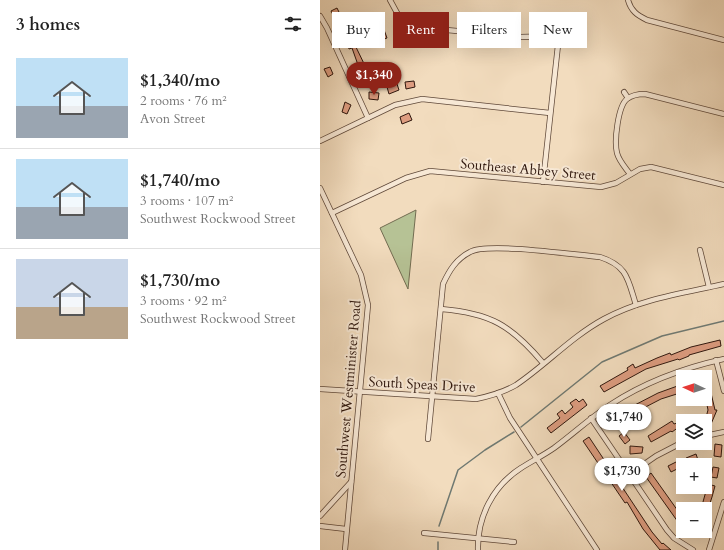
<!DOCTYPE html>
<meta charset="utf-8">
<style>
body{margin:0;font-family:Cardo,serif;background:#f2f2f2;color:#222;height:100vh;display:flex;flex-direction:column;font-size:15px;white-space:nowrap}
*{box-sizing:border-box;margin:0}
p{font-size:13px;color:#767676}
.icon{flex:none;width:22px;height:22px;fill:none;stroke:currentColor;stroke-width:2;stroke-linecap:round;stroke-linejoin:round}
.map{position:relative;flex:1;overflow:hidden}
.drawer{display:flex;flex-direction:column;background:#fff;width:320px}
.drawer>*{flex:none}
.banner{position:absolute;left:12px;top:12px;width:332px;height:36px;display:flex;gap:8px}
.needle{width:26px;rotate:273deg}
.buttons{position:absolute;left:356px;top:370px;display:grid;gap:8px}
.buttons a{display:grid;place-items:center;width:36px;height:36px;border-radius:0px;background:#fff;box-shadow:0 4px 16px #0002;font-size:20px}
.price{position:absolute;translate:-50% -34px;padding:0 9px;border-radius:14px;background:#fff;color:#222;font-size:13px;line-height:26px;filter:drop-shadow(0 1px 2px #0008)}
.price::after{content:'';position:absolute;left:50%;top:24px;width:12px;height:9px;margin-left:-6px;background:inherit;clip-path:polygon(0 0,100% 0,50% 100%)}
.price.current{background:#8f2418;color:#fff}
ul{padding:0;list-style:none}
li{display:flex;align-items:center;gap:12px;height:100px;padding:0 16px}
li+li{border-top:1px solid #e0e0e0}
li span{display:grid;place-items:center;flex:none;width:112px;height:80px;border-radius:0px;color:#555}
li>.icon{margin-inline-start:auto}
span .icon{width:48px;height:48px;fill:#fffc;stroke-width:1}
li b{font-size:17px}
h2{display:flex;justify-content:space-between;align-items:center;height:48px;padding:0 16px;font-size:17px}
.chip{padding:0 14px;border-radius:0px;background:#fff;box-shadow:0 4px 16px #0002;font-size:14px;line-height:36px}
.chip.current{background:#8f2418;color:#fff}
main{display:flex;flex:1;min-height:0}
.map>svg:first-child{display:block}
.green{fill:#b6c295;stroke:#726c51}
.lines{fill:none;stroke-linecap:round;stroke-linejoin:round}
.stream{stroke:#6f7972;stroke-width:1.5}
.building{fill:#de9d81;stroke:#2e160d}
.minor-casing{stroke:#5f4839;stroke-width:6}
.minor{stroke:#f7e8d5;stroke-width:4.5}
.labels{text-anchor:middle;stroke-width:4;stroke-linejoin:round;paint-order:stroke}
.street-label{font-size:14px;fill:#2e160d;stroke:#f7e8d5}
</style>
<main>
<section class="drawer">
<h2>3 homes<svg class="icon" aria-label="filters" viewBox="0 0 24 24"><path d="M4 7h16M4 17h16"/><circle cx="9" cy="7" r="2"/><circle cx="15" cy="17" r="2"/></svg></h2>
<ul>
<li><span style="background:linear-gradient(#bfe0f5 60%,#9aa5b1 0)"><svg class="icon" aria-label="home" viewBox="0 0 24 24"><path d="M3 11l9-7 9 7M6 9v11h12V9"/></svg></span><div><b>$1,340/mo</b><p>2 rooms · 76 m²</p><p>Avon Street</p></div></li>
<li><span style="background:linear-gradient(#bfe0f5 60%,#9aa5b1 0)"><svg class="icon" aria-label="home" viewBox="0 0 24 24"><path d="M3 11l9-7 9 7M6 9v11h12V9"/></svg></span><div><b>$1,740/mo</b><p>3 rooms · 107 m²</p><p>Southwest Rockwood Street</p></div></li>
<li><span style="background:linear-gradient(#c9d6e8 60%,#b9a48a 0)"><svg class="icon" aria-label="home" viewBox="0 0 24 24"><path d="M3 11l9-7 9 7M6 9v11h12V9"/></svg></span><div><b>$1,730/mo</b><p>3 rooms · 92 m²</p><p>Southwest Rockwood Street</p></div></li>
</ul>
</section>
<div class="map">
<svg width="404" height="550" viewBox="0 0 404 550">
<rect width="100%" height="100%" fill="#f2dcbe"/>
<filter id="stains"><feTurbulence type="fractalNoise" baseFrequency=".005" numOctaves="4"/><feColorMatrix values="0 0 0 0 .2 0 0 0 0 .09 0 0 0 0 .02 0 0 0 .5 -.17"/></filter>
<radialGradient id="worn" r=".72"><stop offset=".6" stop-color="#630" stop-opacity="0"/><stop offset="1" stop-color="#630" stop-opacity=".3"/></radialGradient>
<polygon class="green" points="96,210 88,289 60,228"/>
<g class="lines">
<g class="stream">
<polyline points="201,427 282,362 342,336 404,321"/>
<polyline points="119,526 138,470 165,450 194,432"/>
<polyline points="118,542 118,550"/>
</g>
</g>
<g class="building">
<polygon points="17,8 50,76 43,79 32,48 29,49 26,39 11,11"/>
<polygon points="63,27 67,38 59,41 56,30"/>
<polygon points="10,67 13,74 8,77 4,69"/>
<polygon points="94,81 95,87 86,89 85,82"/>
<polygon points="77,84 79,90 69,94 67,87"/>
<polygon points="49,92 59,93 58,100 49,99"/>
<polygon points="25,102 31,105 27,114 22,112"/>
<polygon points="89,113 92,120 82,124 80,117"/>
<polygon points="400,340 401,346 369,355 369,356 359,360 358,359 326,369 284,392 280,386 308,370 307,368 313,364 315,368 337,358 350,353 351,355 371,347"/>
<polygon points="363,384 363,392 341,399 312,414 309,408 338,393"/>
<polygon points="391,393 395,410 397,410 391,424 385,421 388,410 385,395"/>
<polygon points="256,399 259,402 263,399 267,405 231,433 227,428 240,418 237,414 242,410 245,414 253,407 250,403"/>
<polygon points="293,415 299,424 294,428 288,419"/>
<polygon points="352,421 354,424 363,421 363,424 352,432 351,431 331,442 328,436"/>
<polygon points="304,432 310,440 305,444 299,436"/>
<polygon points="269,437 332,532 342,544 343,543 351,550 340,550 323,529 307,502 305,503 263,441"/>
<polygon points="395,444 402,445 401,457 394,456"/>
<polygon points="310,446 323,447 322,453 310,454"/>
<polygon points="376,454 378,460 368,464 366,458"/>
<polygon points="358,461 361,467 351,472 348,466"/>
<polygon points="393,467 399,468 397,478 391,477"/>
<polygon points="331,473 358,511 363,519 363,529 326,477"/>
<polygon points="388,484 395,486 392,497 388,509 381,509"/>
</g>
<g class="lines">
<g class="minor-casing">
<g id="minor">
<polyline points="70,0 82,22 95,27 200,37 239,36 223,182"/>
<path d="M308 0C311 11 317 15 327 20L404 40"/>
<polyline points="0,16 7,28 48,118"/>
<polyline points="304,92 308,98"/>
<polyline points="0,141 75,105 102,99 230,113"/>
<path d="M310 174C305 167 299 161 297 153 294 141 298 106 307 99 312 95 319 94 325 94L404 114"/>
<polyline points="0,188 41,275 48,305 25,550"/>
<polyline points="12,213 86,178 110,171 281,187 296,183 320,169 331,167 404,185"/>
<polyline points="380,250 389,287"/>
<path d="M121 309C170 313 191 325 223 363"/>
<polyline points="396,360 404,391"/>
<path d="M0 389 156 399C170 396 184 392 196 385 227 364 251 337 284 319 320 299 364 293 404 284"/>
<polyline points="178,393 190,418 277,550"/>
<polyline points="271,418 347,530 354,538 373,550"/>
<polyline points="385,436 404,432"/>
<path d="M108 439 123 284C129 271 136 259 150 252 167 242 256 255 280 257 308 266 308 280 316 305"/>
<polyline points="310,474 336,456 363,442"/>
<polyline points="0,516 31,482"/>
<polyline points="0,526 26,529"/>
<polyline points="104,533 194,542"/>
<path d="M158 550C157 517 173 486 201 468 212 461 224 455 234 448 253 434 270 418 290 405 325 382 363 368 404 359"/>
<polyline points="389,550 404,502"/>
</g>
</g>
<use href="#minor" class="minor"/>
</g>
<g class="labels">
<g class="street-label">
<text transform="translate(208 169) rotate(5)" y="5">Southeast Abbey Street</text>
<text transform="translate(102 384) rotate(3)" y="5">South Speas Drive</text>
<text transform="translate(28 389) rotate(-85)" y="5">Southwest Westminister Road</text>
</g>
</g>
<rect width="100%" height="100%" filter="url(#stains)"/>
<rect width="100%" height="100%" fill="url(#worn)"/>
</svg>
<div class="buttons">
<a><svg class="needle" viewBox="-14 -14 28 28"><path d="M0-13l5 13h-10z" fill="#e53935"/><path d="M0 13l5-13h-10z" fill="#767676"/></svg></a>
<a><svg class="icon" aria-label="layers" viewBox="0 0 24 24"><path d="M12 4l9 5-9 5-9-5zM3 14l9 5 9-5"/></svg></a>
<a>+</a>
<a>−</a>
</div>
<b class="price current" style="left:54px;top:96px">$1,340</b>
<b class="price" style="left:304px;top:438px">$1,740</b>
<b class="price" style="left:302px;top:492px">$1,730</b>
<div class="banner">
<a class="chip">Buy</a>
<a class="chip current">Rent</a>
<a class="chip">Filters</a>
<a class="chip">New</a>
</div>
</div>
</main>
